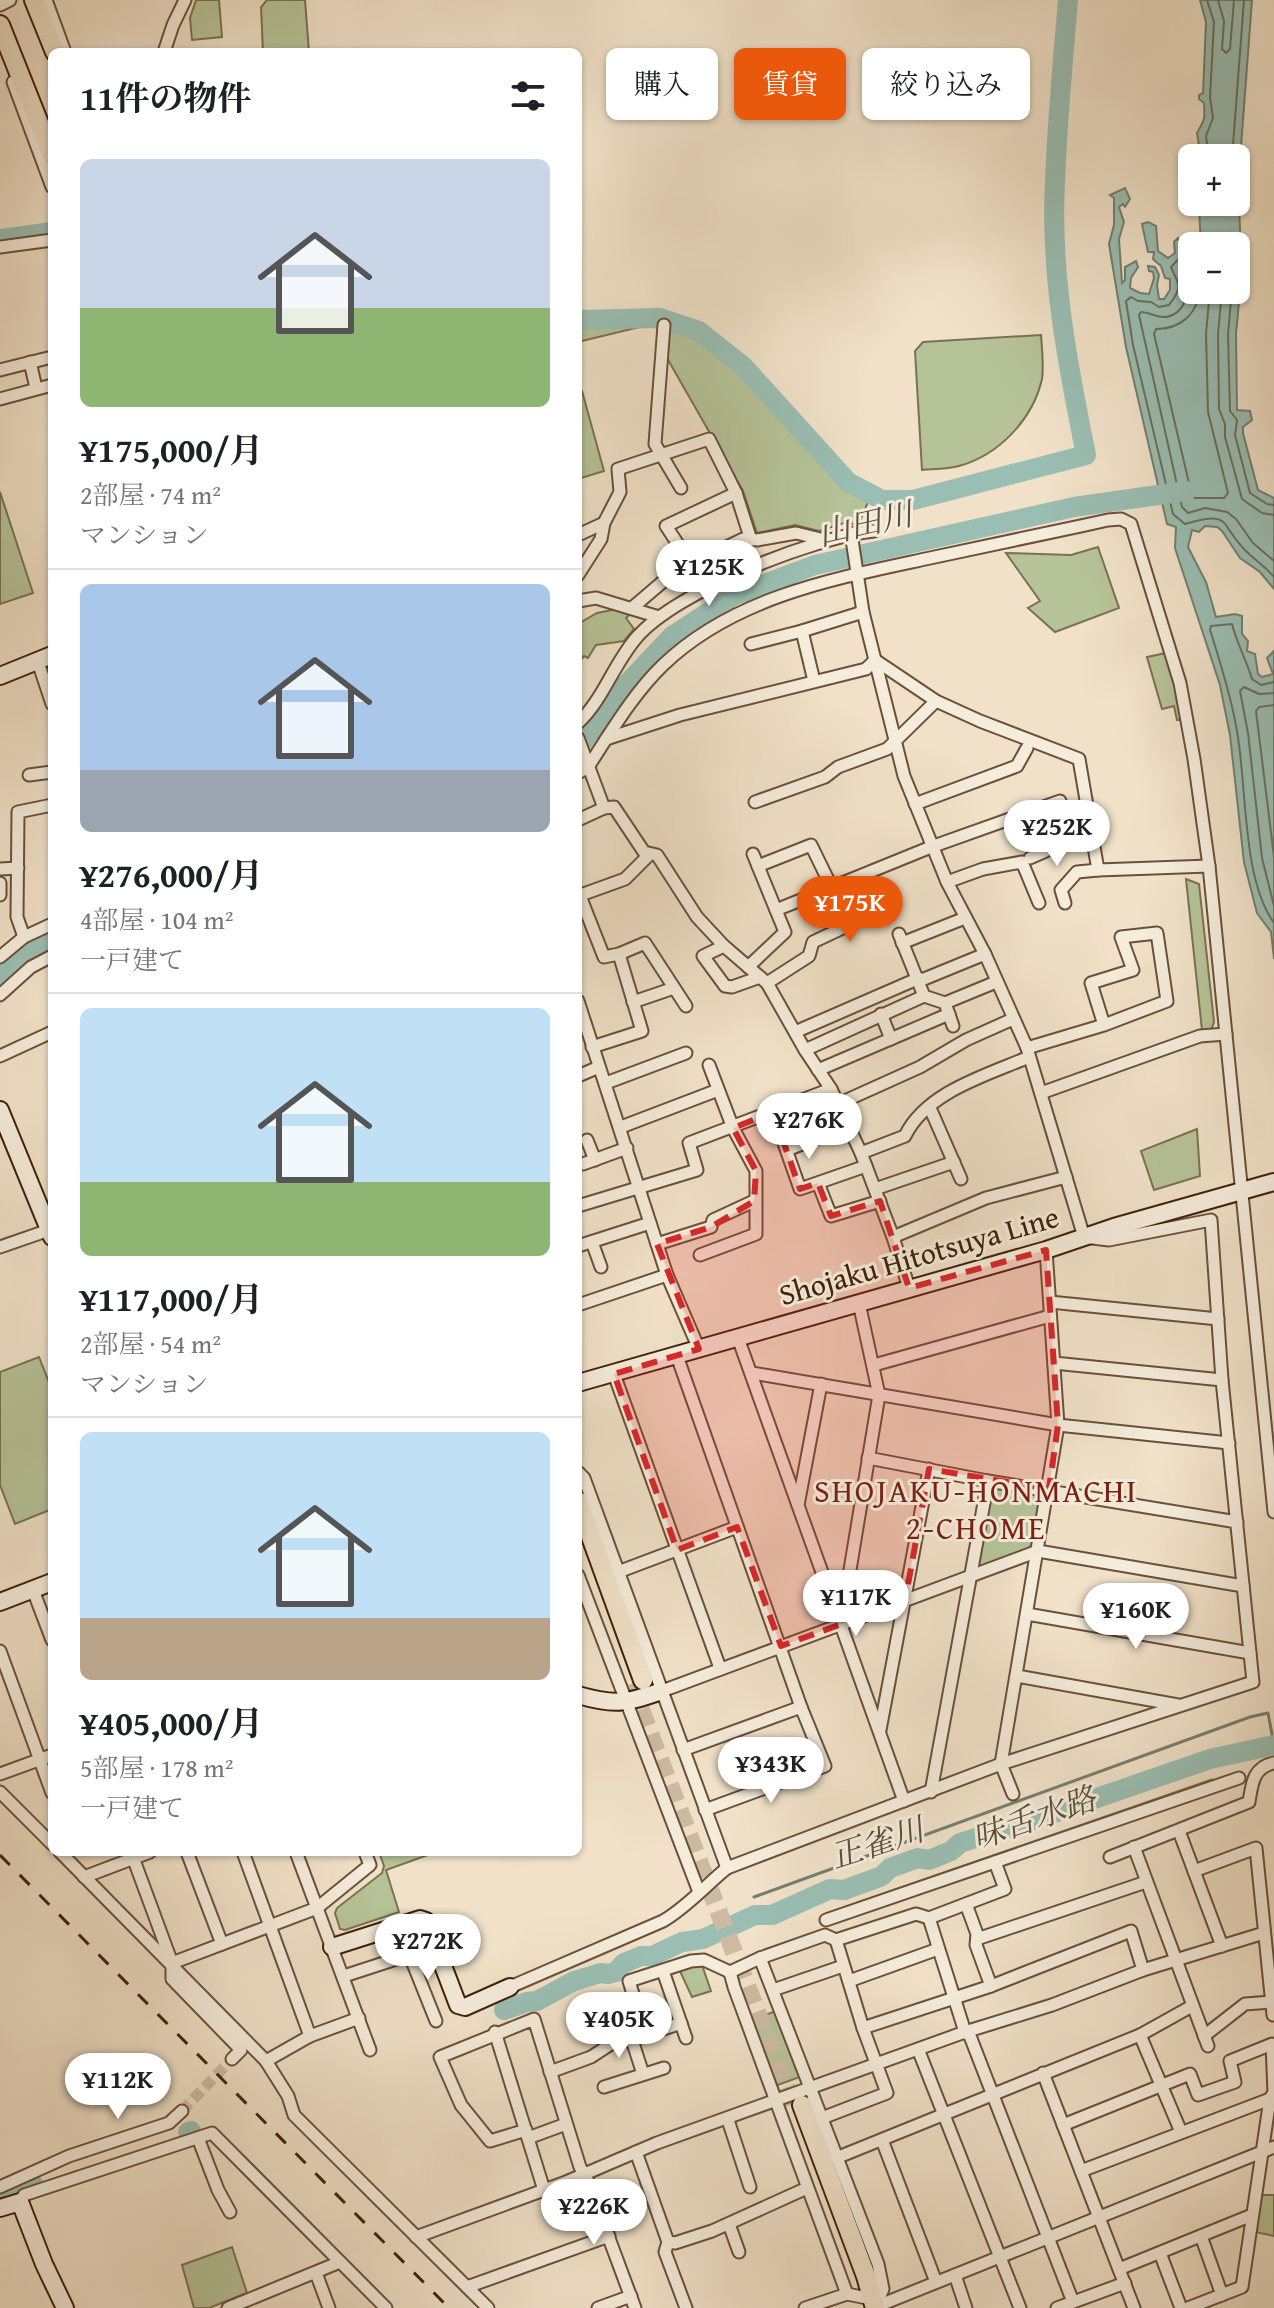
<!DOCTYPE html>
<html lang="ja">
<meta charset="utf-8">
<style>
body{margin:0;font-family:"Gentium Book Plus","Noto Serif JP",serif;background:#f6f6f6;color:#202124;height:100vh;display:flex;flex-direction:column;font-size:30px;white-space:nowrap}
*{box-sizing:border-box;margin:0}
p{font-size:26px;color:#757577}
.icon{flex:none;width:44px;height:44px;fill:none;stroke:currentColor;stroke-width:2;stroke-linecap:round;stroke-linejoin:round}
.map{position:relative;flex:1;overflow:hidden}
.drawer{position:absolute;left:48px;top:48px;width:534px;height:1808px;display:flex;flex-direction:column;background:#fff;border-radius:12px;box-shadow:0 2px 6px #0004}
.drawer>*{flex:none}
.guide{position:absolute;left:606px;top:48px;width:548px;height:72px;display:flex;gap:16px}
.buttons{position:absolute;left:1178px;top:144px;display:grid;gap:16px}
.buttons a{display:grid;place-items:center;width:72px;height:72px;border-radius:12px;background:#fff;box-shadow:0 2px 6px #0004;font-size:40px}
.price{position:absolute;translate:-50% -68px;padding:0 18px;border-radius:28px;background:#fff;color:#222;font-size:26px;line-height:52px;filter:drop-shadow(0 2px 4px #0008)}
.price::after{content:'';position:absolute;left:50%;top:48px;width:24px;height:18px;margin-left:-12px;background:inherit;clip-path:polygon(0 0,100% 0,50% 100%)}
.price.active{background:#ea580c;color:#fff}
ul{padding:0;list-style:none}
li{display:grid;align-content:center;gap:16px;height:424px;padding:0 32px}
li+li{border-top:2px solid #e0e0e0}
li span{display:grid;place-items:center;height:248px;border-radius:12px;color:#555}
li>.icon{margin-inline-start:auto}
span .icon{width:144px;height:144px;fill:#fffc;stroke-width:1}
li b{font-size:34px}
h2{display:flex;justify-content:space-between;align-items:center;height:96px;padding:0 32px;font-size:34px}
.tag{padding:0 28px;border-radius:12px;background:#fff;box-shadow:0 2px 6px #0004;font-size:28px;line-height:72px}
.tag.active{background:#ea580c;color:#fff}
.map>svg:first-child{display:block}
.green{fill:#b6c398;stroke:#7a7250;stroke-width:2}
.water{fill:#9abeb3;stroke:#767f6f;stroke-width:2}
.lines{fill:none;stroke-linecap:round;stroke-linejoin:round}
.shore{stroke:#6c6f5e;stroke-width:2}
.stream{stroke:#767f6f;stroke-width:3}
.river{stroke:#9abeb3;stroke-width:20}
.street-tunnel{stroke:#cdbaa2;stroke-width:11;stroke-dasharray:11 5.5;stroke-linecap:butt}
.primary-tunnel{stroke:#cdbaa2;stroke-width:18;stroke-dasharray:18 9;stroke-linecap:butt}
.street-casing{stroke:#6b5039;stroke-width:15}
.secondary-casing{stroke:#3f2009;stroke-width:20}
.primary-casing{stroke:#3f2009;stroke-width:22}
.street{stroke:#f5ecdb;stroke-width:11}
.secondary{stroke:#f5ecdb;stroke-width:16}
.primary{stroke:#f0e1c8;stroke-width:18}
.rail{stroke:#3f2009;stroke-width:3;stroke-dasharray:14 14;stroke-linecap:butt}
.marked{fill:#d62828;fill-opacity:0.2;stroke:#d62828;stroke-width:6;stroke-dasharray:16 10;stroke-linejoin:round}
.labels{text-anchor:middle;stroke-width:6;stroke-linejoin:round;paint-order:stroke}
.street-label{font-size:30px;fill:#3f2009;stroke:#f5ecdb}
.water-label{font-size:32px;font-style:italic;fill:#5a4f3c;stroke:#f5ecdb}
.neighbourhood-label{font-size:32px;letter-spacing:2px;fill:#7a1f14;stroke:#f5ecdb}
</style>
<div class="map">
<svg width="1274" height="2308" viewBox="0 0 1274 2308">
<rect width="100%" height="100%" fill="#f0e1c8"/>
<filter id="stains"><feTurbulence type="fractalNoise" baseFrequency=".0025" numOctaves="4"/><feColorMatrix values="0 0 0 0 .2 0 0 0 0 .09 0 0 0 0 .02 0 0 0 .5 -.17"/></filter>
<radialGradient id="worn" r=".72"><stop offset=".6" stop-color="#630" stop-opacity="0"/><stop offset="1" stop-color="#630" stop-opacity=".3"/></radialGradient>
<g class="green">
<polygon points="196,0 219,0 222,37 192,40 190,18"/>
<polygon points="267,0 305,0 309,52 263,52 261,7"/>
<polygon points="616,321 656,323 578,342 578,323"/>
<path d="M669 327C679 330 690 332 699 337 769 374 800 461 870 497L858 526 847 522 819 531 795 525 757 533 743 491 667 358Z"/>
<path d="M1041 335C1042 349 1044 366 1042 379 1033 419 999 455 959 466 948 469 934 469 922 470L915 351 923 342Z"/>
<polygon points="578,388 582,391 604,471 578,479"/>
<polygon points="0,492 33,593 0,604"/>
<polygon points="1098,547 1119,608 1055,632 1028,608 1040,601 1006,553 1071,555"/>
<polygon points="617,609 633,612 626,618 634,629 624,641 596,645 588,658 584,656 578,663 578,624 597,613"/>
<polygon points="1166,653 1183,720 1177,720 1174,706 1162,709 1147,657"/>
<polygon points="1186,879 1199,884 1214,1022 1211,1030 1202,1030"/>
<polygon points="1197,1129 1200,1176 1154,1190 1141,1151"/>
<polygon points="39,1357 52,1390 52,1509 15,1524 0,1485 0,1372"/>
<polygon points="991,1485 1039,1491 1041,1496 1033,1542 1029,1548 980,1566 977,1563"/>
<polygon points="379,1852 436,1852 386,1870 399,1912 345,1930 340,1929 335,1913 337,1908 382,1873 384,1866"/>
<polygon points="694,1964 702,1965 711,1991 692,1997 679,1969"/>
<polygon points="776,2011 800,2077 775,2086 751,2020"/>
<polygon points="1259,2195 1274,2195 1274,2236 1255,2232"/>
<polygon points="232,2247 247,2293 209,2308 194,2308 182,2265"/>
</g>
<path class="water" d="M1200 0H1252L1238 187 1242 271 1236 334 1237 410 1250 411 1252 420 1243 427V433L1258 490 1274 498V589L1260 572 1240 558 1222 531 1217 527 1205 526 1199 532 1192 530 1188 547 1206 582 1216 617 1235 614 1242 616V634L1248 641 1247 651 1255 654 1258 674 1262 677 1273 674 1267 658 1274 651V959L1271 932 1257 913 1244 862 1230 735 1220 685 1175 548 1176 527 1167 524 1126 347 1109 244 1114 225V198L1110 195 1125 188 1130 199 1125 207 1123 204 1119 207 1124 222 1119 239 1122 283 1125 280V267L1136 261 1138 267 1131 278 1130 288 1140 293 1149 294 1154 278 1153 272 1149 271 1148 266 1155 267 1159 275 1157 285 1159 299H1164L1170 290V279L1165 278 1161 266 1153 259 1154 252H1148L1142 224 1148 222 1156 226 1158 251 1168 258 1175 253 1174 242 1178 238 1181 245 1188 239 1195 246H1192V290H1236V246H1201C1201 230 1198 218 1200 202H1236V158H1201L1197 133C1205 118 1205 121 1204 103L1199 99V95L1203 93 1206 22Z"/>
<g class="lines">
<g class="shore">
<polyline points="1207,0 1214,22 1210,97 1213,118 1206,136 1209,158"/>
<polyline points="1218,0 1224,21 1222,49 1226,53 1230,49 1234,0"/>
<polyline points="1232,158 1244,0"/>
<path d="M1192 253 1185 252 1171 267C1178 284 1184 286 1169 305L1159 307 1151 302 1138 301 1131 297 1126 301 1133 345 1173 514 1185 524C1234 510 1218 524 1246 551 1255 560 1266 567 1274 577"/>
<path d="M1192 264 1185 269C1191 286 1188 313 1166 317 1156 318 1150 312 1141 312L1139 315 1182 507 1188 513 1205 508 1227 512 1236 519 1253 543 1274 561"/>
<path d="M1200 290C1197 315 1180 329 1156 329L1154 334 1192 496 1195 498H1224L1228 493 1208 412 1206 334 1210 290"/>
<polyline points="1222,290 1218,334 1219,409 1225,424 1225,437 1242,499 1262,513 1274,515"/>
<polyline points="1232,290 1228,334 1230,411 1237,420 1235,435 1250,493 1267,504 1274,505"/>
<path d="M1274 682 1261 685 1252 679C1246 659 1237 644 1232 624L1211 626 1210 630C1221 664 1231 696 1237 731 1247 786 1242 879 1274 923"/>
<polyline points="1274,693 1259,694 1244,687 1240,691 1248,733 1262,858 1274,906"/>
<polyline points="1274,705 1259,707 1256,711 1274,857"/>
</g>
<g class="stream">
<polyline points="754,1897 1250,1717 1268,1713 1274,1745"/>
<polyline points="826,1914 1212,1780"/>
</g>
<g class="river">
<polyline points="0,239 52,232"/>
<path d="M578 320 660 318 699 331 743 366 848 482 882 500H913L1086 455C1068 366 1050 274 1055 183 1057 122 1063 61 1068 0"/>
<polyline points="578,748 623,688 672,636 733,596 815,565 1074,507 1186,491"/>
<polyline points="0,977 25,954 52,941"/>
<polyline points="504,2010 527,2002 537,2001 574,1981 601,1973 608,1974 616,1972 624,1963 641,1956 652,1956 682,1942 703,1939 755,1915 772,1915 830,1889 844,1890 882,1876 890,1868 918,1858 929,1860 951,1851 960,1843 1036,1819 1210,1759 1274,1745"/>
<polyline points="188,2132 191,2131"/>
<polyline points="0,2197 34,2185"/>
</g>
<polyline class="street-tunnel" points="182,2111 232,2059"/>
<polyline class="primary-tunnel" points="631,1684 794,2108"/>
<g class="street-casing">
<g id="street">
<polyline points="46,0 65,52"/>
<polyline points="0,5 10,0"/>
<polyline points="164,52 173,25 185,0"/>
<polyline points="13,82 52,187"/>
<polyline points="0,247 52,240"/>
<polyline points="664,325 655,444 681,488"/>
<polyline points="30,362 36,388"/>
<polyline points="0,370 52,357"/>
<polyline points="0,399 52,385"/>
<polyline points="578,535 604,523"/>
<polyline points="691,564 666,526 736,493"/>
<polyline points="578,575 601,539 604,523 620,492 618,469 709,439 736,493 751,540"/>
<polyline points="578,601 596,598 659,617"/>
<polyline points="632,608 673,573 743,539 757,540 796,533 825,540"/>
<polyline points="751,644 802,631"/>
<polyline points="875,660 936,701 980,721 1079,759 1098,870 1209,866"/>
<polyline points="38,662 52,704"/>
<polyline points="814,681 802,631 863,612"/>
<path d="M578 723C603 700 614 663 637 637 677 591 814 537 874 531"/>
<polyline points="578,738 604,808"/>
<polyline points="606,739 680,715 866,669 875,660"/>
<path d="M578 773 588 767C611 732 633 694 663 665 735 596 837 578 930 558 990 545 1049 533 1108 520L1121 519 1131 524 1180 683 1194 759 1209 866 1274 1512"/>
<polyline points="29,775 52,772"/>
<polyline points="755,802 825,777 838,767 887,749 936,701"/>
<polyline points="915,804 1017,766 1027,748"/>
<polyline points="1030,812 1046,851 1030,858"/>
<polyline points="578,820 604,808 614,807 644,852 657,855 697,917 724,946 767,983 805,1050 831,1089 861,1153 893,1237 909,1288"/>
<polyline points="758,866 811,845 832,888"/>
<polyline points="0,869 18,868"/>
<polyline points="947,882 983,869 1022,862 1039,903"/>
<polyline points="0,883 0,895"/>
<polyline points="578,896 625,879 650,854"/>
<polyline points="580,896 604,957 619,954"/>
<polyline points="1065,903 1061,890 1077,872 1098,870"/>
<polyline points="776,910 931,847 1060,801"/>
<polyline points="899,934 924,996 945,1003 953,1026"/>
<polyline points="24,937 17,917 18,812 52,805"/>
<polyline points="902,943 965,918"/>
<polyline points="724,946 703,956 725,986 732,987 760,977"/>
<polyline points="0,957 24,937 52,924"/>
<polyline points="748,967 785,932 753,854"/>
<polyline points="767,983 809,956 813,942 868,916 854,879"/>
<polyline points="0,995 31,967 52,956"/>
<polyline points="578,1001 667,1275 699,1349"/>
<polyline points="633,1002 674,988"/>
<polyline points="945,1003 996,982"/>
<polyline points="881,1014 891,1039"/>
<polyline points="795,1032 917,979 924,979 985,954"/>
<polyline points="592,1047 642,1031 619,954 645,943 686,1006"/>
<polyline points="1027,1048 1104,1025 1167,1001 1157,933 1121,937 1133,970 1091,983 1104,1025"/>
<polyline points="805,1050 924,996"/>
<polyline points="0,1056 52,1032"/>
<polyline points="818,1070 949,1014"/>
<polyline points="578,1076 599,1067"/>
<polyline points="606,1083 686,1053"/>
<polyline points="1041,1093 1200,1036 1226,1034"/>
<polyline points="838,1104 920,1067 966,1040 1013,1019"/>
<polyline points="930,1108 961,1179"/>
<polyline points="773,1112 800,1189 866,1166"/>
<polyline points="621,1127 718,1090"/>
<polyline points="587,1140 595,1160"/>
<polyline points="787,1150 848,1126"/>
<path d="M861 1153 905 1136C926 1092 987 1075 1029 1057"/>
<polyline points="578,1163 583,1164 627,1148"/>
<polyline points="818,1183 831,1216 880,1201"/>
<polyline points="875,1189 954,1162"/>
<polyline points="578,1206 697,1170 689,1143 831,1089"/>
<polyline points="893,1237 986,1198 1066,1177"/>
<polyline points="592,1242 601,1267"/>
<polyline points="657,1244 711,1227 713,1220 754,1201"/>
<polyline points="578,1246 650,1223"/>
<polyline points="0,1247 49,1230"/>
<polyline points="700,1255 756,1234 756,1171 733,1128 709,1065"/>
<polyline points="1050,1302 1218,1319"/>
<polyline points="578,1305 667,1275"/>
<polyline points="738,1338 904,1801"/>
<polyline points="677,1356 801,1707 825,1766 705,1810"/>
<polyline points="1054,1363 1222,1380"/>
<polyline points="874,1365 1050,1316"/>
<polyline points="752,1373 1058,1425 1229,1443"/>
<polyline points="614,1374 720,1668"/>
<polyline points="868,1458 988,1481 1237,1522"/>
<polyline points="578,1472 584,1478 727,1868"/>
<polyline points="798,1505 821,1384"/>
<polyline points="618,1572 737,1527"/>
<polyline points="578,1575 699,1892"/>
<polyline points="33,1590 52,1640"/>
<polyline points="1027,1614 1250,1653"/>
<polyline points="841,1624 879,1395 859,1303"/>
<polyline points="0,1651 52,1793"/>
<polyline points="1017,1676 1178,1705"/>
<polyline points="662,1691 1038,1551 1243,1586"/>
<polyline points="880,1730 929,1469"/>
<polyline points="683,1750 801,1707"/>
<polyline points="0,1774 52,1755"/>
<polyline points="0,1792 52,1844"/>
<polyline points="931,1792 988,1481"/>
<polyline points="1013,1794 1001,1764 1058,1425 1046,1250"/>
<polyline points="1179,1831 1222,1946"/>
<polyline points="1134,1847 1208,2046"/>
<polyline points="60,1852 266,2061 288,2096 294,2115 488,2308"/>
<polyline points="131,1852 172,1963 172,1979 241,2050 232,2059"/>
<polyline points="187,1852 222,1944"/>
<polyline points="243,1852 310,2036"/>
<polyline points="296,1852 370,2050"/>
<path d="M1110 1857 1249 1802C1252 1784 1253 1767 1274 1763"/>
<polyline points="1194,1871 1256,1848 1273,2015"/>
<polyline points="84,1877 150,1852"/>
<polyline points="966,1904 977,1934 976,1945 991,1986"/>
<polyline points="929,1918 965,2032 970,2036 1073,2302"/>
<polyline points="826,1920 1239,1778"/>
<polyline points="977,1939 1146,1882"/>
<polyline points="410,1956 436,2021"/>
<polyline points="760,1958 878,2264 883,2289 875,2307"/>
<polyline points="172,1963 317,1908 370,1865 365,1852"/>
<polyline points="663,1971 686,2038"/>
<polyline points="730,1972 734,1987 847,2294"/>
<polyline points="730,1972 760,1958 825,1935 836,1940 916,1914 929,1918 1005,1889 995,1862"/>
<polyline points="344,1976 436,1946"/>
<polyline points="849,1981 938,1949"/>
<path d="M510 1987 663 1921C687 1907 705 1886 727 1868L1001 1764 1253 1682 1222 1380 1211 1220 1109 1240 1084 1237 1027 1048 985 954 947 882 904 776 863 612 851 533"/>
<polyline points="773,1990 843,1966"/>
<polyline points="608,2024 614,2042"/>
<polyline points="863,2028 991,1986 1131,1931 1143,1970"/>
<polyline points="495,2032 544,2190"/>
<polyline points="645,2033 629,1981 691,1961 704,1960 730,1972"/>
<polyline points="1140,2035 1181,2132"/>
<polyline points="1204,2036 1245,2004 1272,2002"/>
<polyline points="632,2040 643,2074"/>
<polyline points="918,2049 1020,2308"/>
<polyline points="266,2061 310,2036 359,2018"/>
<polyline points="550,2072 591,2057 614,2042 632,2040 681,2023"/>
<polyline points="1043,2073 1134,2308"/>
<polyline points="604,2087 664,2068"/>
<polyline points="822,2118 887,2093 863,2028 836,1940"/>
<polyline points="728,2120 750,2187"/>
<polyline points="1063,2125 1190,2074 1198,2095 1235,2082 1230,2061 1272,2044 1274,2092 1270,2099 1242,2287 1188,2308"/>
<polyline points="526,2130 490,2141 461,2105 440,2057 534,2019 580,2167 587,2179 635,2308"/>
<polyline points="198,2138 218,2190 230,2212"/>
<polyline points="528,2138 566,2124"/>
<polyline points="882,2140 936,2282"/>
<polyline points="636,2152 668,2242 665,2252 686,2308"/>
<polyline points="836,2158 1140,2035 1192,2006"/>
<polyline points="1081,2171 1270,2099"/>
<polyline points="0,2187 69,2156 169,2123 182,2111"/>
<polyline points="20,2202 24,2195 212,2133 386,2308"/>
<polyline points="729,2224 739,2252"/>
<polyline points="1201,2236 1222,2295"/>
<polyline points="416,2237 566,2182 657,2143 965,2032 1052,2005 1143,1970 1264,1933"/>
<polyline points="668,2242 675,2243 712,2231 807,2188"/>
<polyline points="1160,2253 1181,2308"/>
<polyline points="1119,2269 1252,2215"/>
<polyline points="316,2273 329,2308"/>
<polyline points="955,2275 966,2308"/>
<polyline points="467,2287 609,2236"/>
<polyline points="875,2307 1274,2147"/>
<polyline points="228,2308 340,2262"/>
<polyline points="598,2308 631,2296"/>
<polyline points="805,2308 847,2294 867,2298"/>
<polyline points="1057,2308 1125,2283"/>
</g>
</g>
<g class="secondary-casing">
<g id="secondary">
<polyline points="0,676 52,655"/>
<polyline points="0,1110 52,1237"/>
<polyline points="578,1383 1046,1250 1114,1227 1274,1182"/>
<polyline points="0,1602 52,1582"/>
<path d="M578 1695C616 1706 626 1703 662 1691"/>
<polyline points="332,1947 420,1919 426,1921 458,2005 465,2007 510,1987"/>
<polyline points="0,2208 20,2202 44,2264 65,2308"/>
</g>
</g>
<g class="primary-casing">
<g id="primary">
<polyline points="34,0 55,52"/>
<polyline points="0,25 52,156"/>
<polyline points="578,1501 643,1680"/>
<polyline points="802,2105 866,2276 875,2308"/>
</g>
</g>
<use href="#street" class="street"/>
<use href="#secondary" class="secondary"/>
<use href="#primary" class="primary"/>
<polyline class="rail" points="0,1855 449,2308"/>
</g>
<path class="marked" d="M773 1112 800 1189 818 1183 831 1216 880 1201 909 1288 1046 1250 1058 1425 1049 1489 929 1469 905 1601 781 1646 737 1527 677 1550 614 1374 699 1349 657 1244 711 1227 754 1201 756 1171 733 1128Z"/>
<g class="labels">
<g class="street-label">
<text transform="translate(919 1256) rotate(-16)" y="10">Shojaku Hitotsuya Line</text>
</g>
<g class="water-label">
<text transform="translate(865 524) rotate(-13)" y="11">山田川</text>
<text transform="translate(1034 1818) rotate(-19)" y="11">味舌水路</text>
<text transform="translate(877 1843) rotate(-18)" y="11">正雀川</text>
</g>
<g class="neighbourhood-label">
<text x="976" y="1502">SHOJAKU-HONMACHI<tspan x="976" dy="37">2-CHOME</tspan></text>
</g>
</g>
<rect width="100%" height="100%" filter="url(#stains)"/>
<rect width="100%" height="100%" fill="url(#worn)"/>
</svg>
<div class="buttons">
<a>+</a>
<a>−</a>
</div>
<b class="price" style="left:709px;top:608px">¥125K</b>
<b class="price" style="left:1057px;top:868px">¥252K</b>
<b class="price active" style="left:850px;top:944px">¥175K</b>
<b class="price" style="left:809px;top:1161px">¥276K</b>
<b class="price" style="left:856px;top:1638px">¥117K</b>
<b class="price" style="left:1136px;top:1651px">¥160K</b>
<b class="price" style="left:771px;top:1805px">¥343K</b>
<b class="price" style="left:428px;top:1982px">¥272K</b>
<b class="price" style="left:619px;top:2060px">¥405K</b>
<b class="price" style="left:118px;top:2121px">¥112K</b>
<b class="price" style="left:594px;top:2247px">¥226K</b>
<div class="guide">
<a class="tag">購入</a>
<a class="tag active">賃貸</a>
<a class="tag">絞り込み</a>
</div>
<section class="drawer">
<h2>11件の物件<svg class="icon" aria-label="filters" viewBox="0 0 24 24"><path d="M4 7h16M4 17h16"/><circle cx="9" cy="7" r="2"/><circle cx="15" cy="17" r="2"/></svg></h2>
<ul>
<li><span style="background:linear-gradient(#c9d6e8 60%,#8fb573 0)"><svg class="icon" aria-label="home" viewBox="0 0 24 24"><path d="M3 11l9-7 9 7M6 9v11h12V9"/></svg></span><div><b>¥175,000/月</b><p>2部屋 · 74 m²</p><p>マンション</p></div></li>
<li><span style="background:linear-gradient(#a9c7e8 75%,#9aa5b1 0)"><svg class="icon" aria-label="home" viewBox="0 0 24 24"><path d="M3 11l9-7 9 7M6 9v11h12V9"/></svg></span><div><b>¥276,000/月</b><p>4部屋 · 104 m²</p><p>一戸建て</p></div></li>
<li><span style="background:linear-gradient(#bfe0f5 70%,#8fb573 0)"><svg class="icon" aria-label="home" viewBox="0 0 24 24"><path d="M3 11l9-7 9 7M6 9v11h12V9"/></svg></span><div><b>¥117,000/月</b><p>2部屋 · 54 m²</p><p>マンション</p></div></li>
<li><span style="background:linear-gradient(#bfe0f5 75%,#b9a48a 0)"><svg class="icon" aria-label="home" viewBox="0 0 24 24"><path d="M3 11l9-7 9 7M6 9v11h12V9"/></svg></span><div><b>¥405,000/月</b><p>5部屋 · 178 m²</p><p>一戸建て</p></div></li>
</ul>
</section>
</div>
